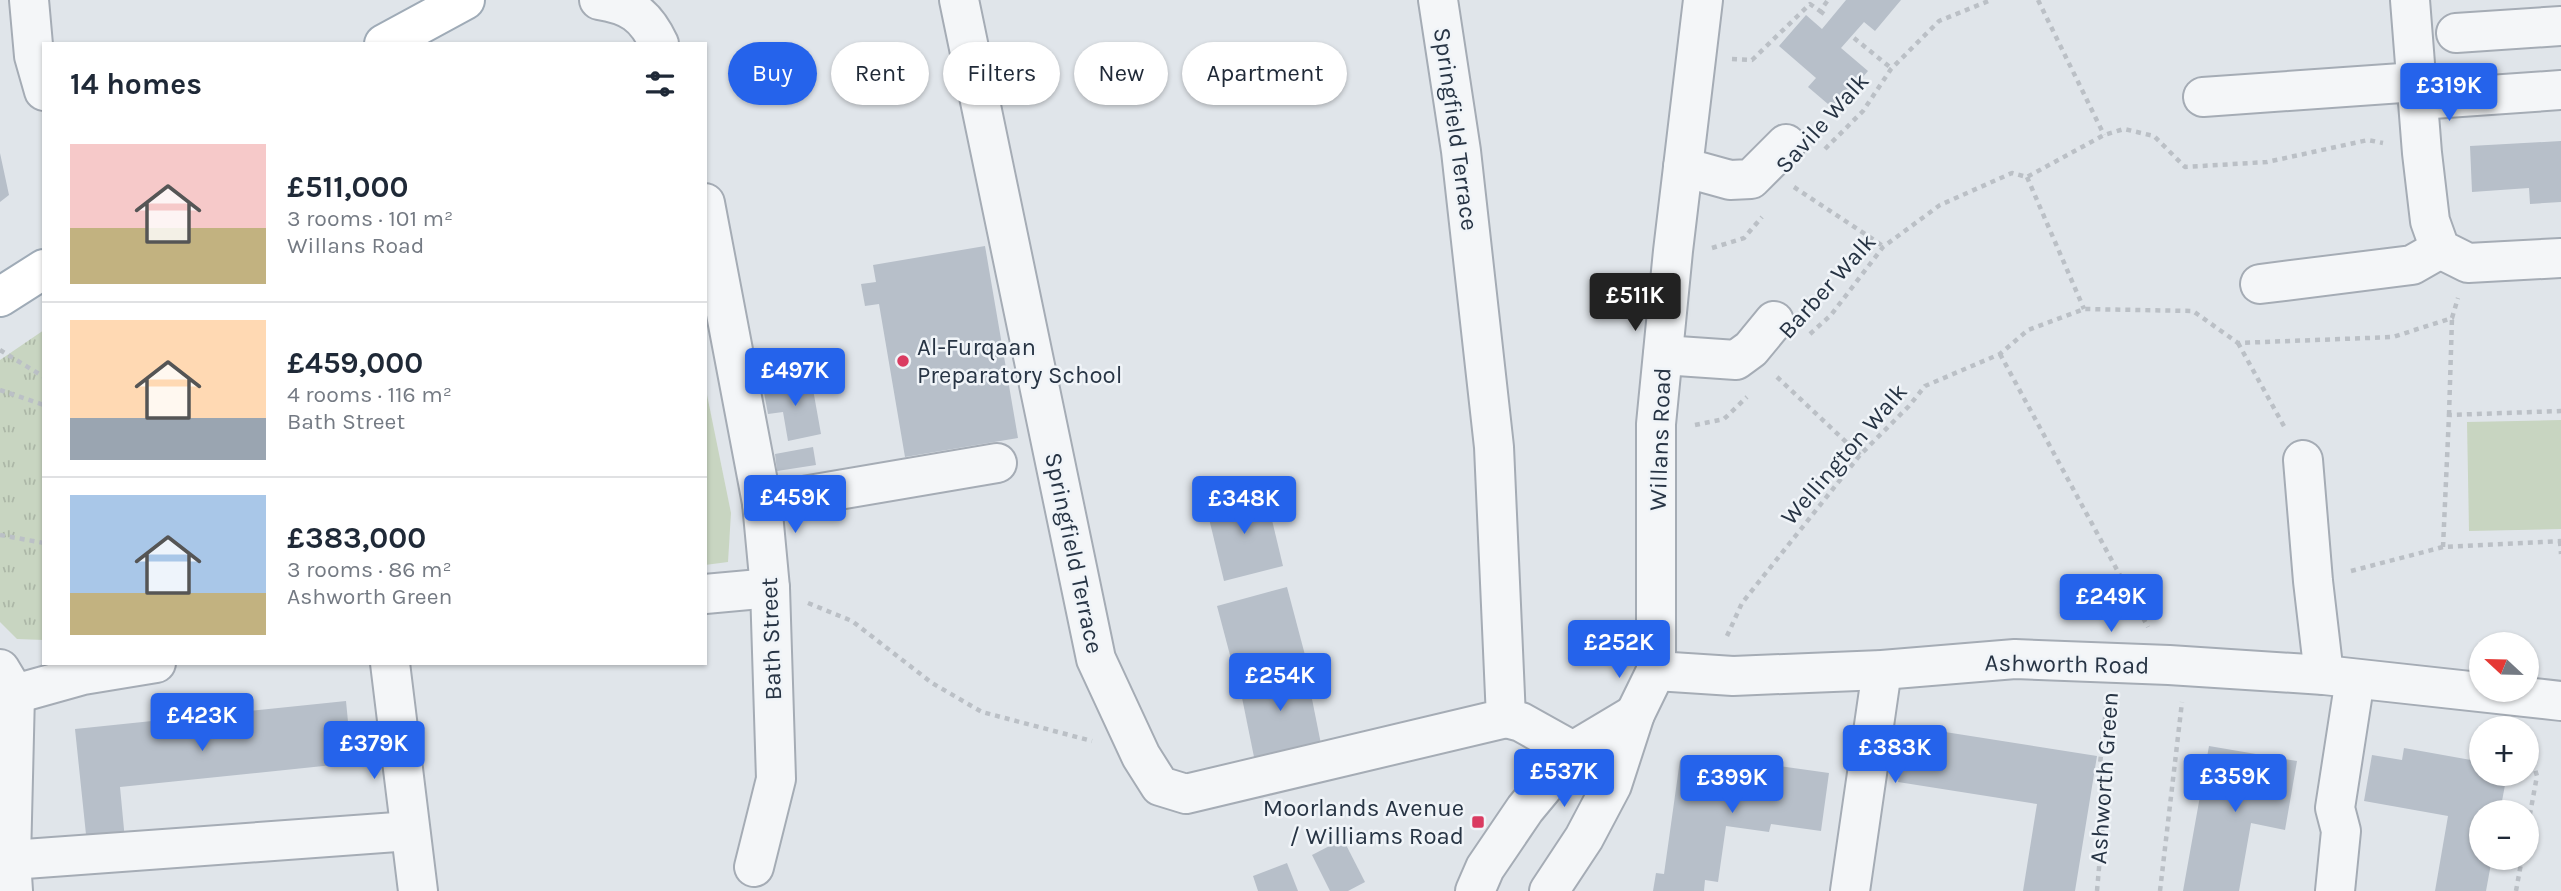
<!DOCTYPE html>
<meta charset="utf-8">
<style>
body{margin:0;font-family:Karla,sans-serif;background:#f2f2f3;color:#1f2937;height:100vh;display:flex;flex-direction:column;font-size:26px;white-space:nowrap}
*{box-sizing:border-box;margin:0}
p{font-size:23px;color:#747a83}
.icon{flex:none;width:38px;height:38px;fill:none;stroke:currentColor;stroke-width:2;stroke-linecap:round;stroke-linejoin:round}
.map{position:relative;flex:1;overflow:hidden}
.panel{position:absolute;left:42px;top:42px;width:665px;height:623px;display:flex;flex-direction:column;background:#fff;border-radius:0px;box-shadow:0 2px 5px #0004}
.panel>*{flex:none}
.hud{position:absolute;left:728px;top:42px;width:665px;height:63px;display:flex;gap:14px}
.needle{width:46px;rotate:292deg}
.fabs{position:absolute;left:2469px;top:632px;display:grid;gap:14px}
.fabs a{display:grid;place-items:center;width:70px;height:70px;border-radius:50%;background:#fff;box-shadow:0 2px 5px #0004;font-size:35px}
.price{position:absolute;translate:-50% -60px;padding:0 16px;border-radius:7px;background:#2563eb;color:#fff;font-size:23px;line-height:46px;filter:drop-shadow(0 2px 4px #0008)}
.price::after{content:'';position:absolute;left:50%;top:42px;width:21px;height:16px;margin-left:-10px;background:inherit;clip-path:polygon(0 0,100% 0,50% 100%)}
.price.current{background:#222;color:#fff}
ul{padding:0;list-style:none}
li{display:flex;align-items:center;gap:21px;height:175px;padding:0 28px}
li+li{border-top:2px solid #e0e1e3}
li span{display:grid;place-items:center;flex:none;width:196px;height:140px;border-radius:0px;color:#555}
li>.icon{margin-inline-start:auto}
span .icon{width:84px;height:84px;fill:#fffc;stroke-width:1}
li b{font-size:30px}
h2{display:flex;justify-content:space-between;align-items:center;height:84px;padding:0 28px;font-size:30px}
.chip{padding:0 24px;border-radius:32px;background:#fff;box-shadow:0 2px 5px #0004;font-size:24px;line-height:63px}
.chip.current{background:#2563eb;color:#fff}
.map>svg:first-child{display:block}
.grass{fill:url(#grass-tufts)}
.green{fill:#c8d5c1}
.building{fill:#b7bfc9}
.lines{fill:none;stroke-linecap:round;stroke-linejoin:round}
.minor-casing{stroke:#a5acb5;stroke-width:42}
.major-casing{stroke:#9fabb7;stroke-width:42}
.path{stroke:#bbc0c6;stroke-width:4.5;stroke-dasharray:5 5;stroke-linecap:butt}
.minor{stroke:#f4f6f8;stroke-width:38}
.major{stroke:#fff;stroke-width:38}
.poi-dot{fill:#da3b61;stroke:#f0f4f8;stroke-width:2.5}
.labels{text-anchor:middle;stroke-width:5;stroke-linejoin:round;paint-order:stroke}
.street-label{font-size:24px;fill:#273444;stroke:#f0f4f8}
.poi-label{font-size:24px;fill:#273444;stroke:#f0f4f8;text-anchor:start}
</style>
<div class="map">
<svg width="2561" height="891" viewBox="0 0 2561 891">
<defs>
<pattern id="grass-tufts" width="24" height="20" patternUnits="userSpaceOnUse" patternTransform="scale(1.75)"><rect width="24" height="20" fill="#c8d5c1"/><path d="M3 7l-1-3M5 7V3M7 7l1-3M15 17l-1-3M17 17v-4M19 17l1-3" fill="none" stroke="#acb7a7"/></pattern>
</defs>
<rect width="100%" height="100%" fill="#e0e5ea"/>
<polygon class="grass" points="44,330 44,640 17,639 0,622 0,360"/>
<g class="green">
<polygon points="705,385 731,513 728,562 705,565"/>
<polygon points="2561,420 2561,529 2469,531 2467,422"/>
</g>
<g class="building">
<polygon points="1846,0 1901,0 1875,31 1864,22 1841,48 1868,71 1835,110 1808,87 1816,78 1779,46 1806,15 1822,29"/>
<polygon points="2561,141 2561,202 2530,204 2529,188 2472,192 2470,146"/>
<polygon points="0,153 9,195 0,202"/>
<polygon points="985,246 1018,438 905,457 879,304 865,306 861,284 876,282 873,265"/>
<polygon points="811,378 821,434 788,441 783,412 768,414 763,387"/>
<polygon points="813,447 816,465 777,471 775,454"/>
<polygon points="1265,491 1283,566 1224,581 1206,506"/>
<polygon points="1287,587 1305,655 1235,674 1217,606"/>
<polygon points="1306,669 1321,744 1254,757 1239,683"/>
<polygon points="346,701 352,763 120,787 125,840 87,844 75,729"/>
<polygon points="1907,726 2097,756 2075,891 2023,891 2037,804 1898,782"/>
<polygon points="2209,746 2297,761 2285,830 2251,823 2239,891 2183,891"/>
<polygon points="2404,748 2482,762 2482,774 2507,774 2500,812 2482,812 2482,858 2492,858 2486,891 2435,891 2448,816 2364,801 2372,755 2402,760"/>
<polygon points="1680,760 1734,767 1733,771 1777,777 1779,766 1829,773 1821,831 1771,824 1769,832 1726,826 1718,882 1705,880 1704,891 1653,891 1656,873 1664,874"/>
<polygon points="1343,839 1365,882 1348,891 1330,891 1312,855"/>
<polygon points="1287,863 1298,891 1258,891 1253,876"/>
</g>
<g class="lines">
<g class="minor-casing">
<g id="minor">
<polyline points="29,0 34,56 44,91"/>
<path d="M599 0C630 5 645 14 659 44"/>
<polyline points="959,0 1096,659 1141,756 1160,786 1186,794 1506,718 1494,447 1461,151 1438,0"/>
<polyline points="2410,0 2422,153 2430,221 2440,249 2468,263 2561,258"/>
<polyline points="2456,33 2561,26"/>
<polyline points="2203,97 2416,82"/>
<polyline points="2418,100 2561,90"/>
<polyline points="1683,167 1730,180 1751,179 1786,144"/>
<polyline points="705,203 762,503 770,588 776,779 754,867"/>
<polyline points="2260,284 2412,265 2440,249"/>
<polyline points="1663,355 1736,360 1751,349 1774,321"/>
<polyline points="2303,460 2313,581 2324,675"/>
<polyline points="762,503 997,463"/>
<polyline points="705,594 770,588"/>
<polyline points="390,663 418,891"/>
<polyline points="0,669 15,694 11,860 13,891"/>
<polyline points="1656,671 1733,676 1882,670 2015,659 2169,665 2324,675 2561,701"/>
<polyline points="15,694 83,675 156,663"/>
<polyline points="1506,718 1521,722 1573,751"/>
<polyline points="11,860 410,831"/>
<polyline points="1475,891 1485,868 1525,809 1573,751 1635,714"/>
<polyline points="1549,891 1584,838 1612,785 1635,714 1656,671 1656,424 1673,251 1703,0"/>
<polyline points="1850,891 1882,670"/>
<polyline points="2335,891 2341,831 2335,808 2355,679"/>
</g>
</g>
<g class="major-casing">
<g id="major">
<polyline points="384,44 465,0"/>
<polyline points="0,297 44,269"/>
</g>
</g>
<g class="path">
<polyline points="2038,0 2104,135"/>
<polyline points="1820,11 1828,17"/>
<polyline points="1854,38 1891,68"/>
<polyline points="1732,59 1752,60 1810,4 1820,11 1828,0"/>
<polyline points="1825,149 1863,111 1891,69 1939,21 1991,0"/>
<polyline points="2027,177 2084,309"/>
<polyline points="1794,187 1883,246"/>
<polyline points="1712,248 1744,238 1762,217"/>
<polyline points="1810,334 1831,315 1883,247 1940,205 2012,173 2027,177 2104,135 2124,129 2154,136 2185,167 2267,162 2368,140 2383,143"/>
<polyline points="2238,343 2285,428"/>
<polyline points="0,350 44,377"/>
<polyline points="2000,354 2148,627"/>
<polyline points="1777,377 1860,455"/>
<polyline points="0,390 44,405"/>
<polyline points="2449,415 2452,318"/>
<polyline points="1695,425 1724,419 1747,397"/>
<polyline points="0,535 44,543"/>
<polyline points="2560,541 2561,554"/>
<polyline points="2443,547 2449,415 2561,411"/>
<polyline points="2351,571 2443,547 2561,541"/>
<polyline points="808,603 852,621 932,683 982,712 1092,741"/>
<polyline points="1727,636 1742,603 1860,455 1909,406 1925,386 2000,354 2028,330 2084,309 2193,311 2238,343 2393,337 2452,318 2458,298"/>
<polyline points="2527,742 2537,776 2527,830"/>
<polyline points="2097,891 2105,799 2100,764 2107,700"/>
<polyline points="2160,891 2182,702"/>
<polyline points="2516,891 2522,858"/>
</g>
<use href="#minor" class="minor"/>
<use href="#major" class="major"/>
</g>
<g class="poi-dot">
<circle cx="903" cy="361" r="7"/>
<rect x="1471" y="815" width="14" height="14" rx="3.5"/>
</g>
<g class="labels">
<g class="street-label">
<text transform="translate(1822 123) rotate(-48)" y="8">Savile Walk</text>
<text transform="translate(1456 129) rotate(82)" y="8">Springfield Terrace</text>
<text transform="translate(1827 286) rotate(-48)" y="8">Barber Walk</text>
<text transform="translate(1660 439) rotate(-88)" y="8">Willans Road</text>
<text transform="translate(1844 454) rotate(-49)" y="8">Wellington Walk</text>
<text transform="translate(1074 553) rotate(78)" y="8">Springfield Terrace</text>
<text transform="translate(771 639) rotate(-92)" y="8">Bath Street</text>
<text transform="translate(2067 664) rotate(1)" y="8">Ashworth Road</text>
<text transform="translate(2104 778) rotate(-86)" y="8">Ashworth Green</text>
</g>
<g class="poi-label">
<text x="917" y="355">Al-Furqaan<tspan x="917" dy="28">Preparatory School</tspan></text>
<text x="1464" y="816" text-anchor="end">Moorlands Avenue<tspan x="1464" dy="28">/ Williams Road</tspan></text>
</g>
</g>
</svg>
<div class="fabs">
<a><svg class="needle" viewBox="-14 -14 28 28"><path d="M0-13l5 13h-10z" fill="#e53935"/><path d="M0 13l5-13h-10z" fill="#747a83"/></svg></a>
<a>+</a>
<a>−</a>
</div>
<b class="price" style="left:2449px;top:123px">£319K</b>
<b class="price current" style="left:1635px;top:333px">£511K</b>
<b class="price" style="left:795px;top:408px">£497K</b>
<b class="price" style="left:795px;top:535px">£459K</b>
<b class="price" style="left:1244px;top:536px">£348K</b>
<b class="price" style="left:2111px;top:634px">£249K</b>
<b class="price" style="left:1619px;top:680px">£252K</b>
<b class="price" style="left:1280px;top:713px">£254K</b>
<b class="price" style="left:202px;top:753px">£423K</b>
<b class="price" style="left:374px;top:781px">£379K</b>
<b class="price" style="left:1895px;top:785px">£383K</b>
<b class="price" style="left:1564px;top:809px">£537K</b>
<b class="price" style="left:2235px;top:814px">£359K</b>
<b class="price" style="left:1732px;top:815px">£399K</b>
<div class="hud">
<a class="chip current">Buy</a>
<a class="chip">Rent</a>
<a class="chip">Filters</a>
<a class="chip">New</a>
<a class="chip">Apartment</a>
</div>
<section class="panel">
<h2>14 homes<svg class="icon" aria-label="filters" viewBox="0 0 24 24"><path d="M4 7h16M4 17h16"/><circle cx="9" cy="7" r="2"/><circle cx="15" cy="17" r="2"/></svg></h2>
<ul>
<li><span style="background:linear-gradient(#f6c9c9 60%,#c2b280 0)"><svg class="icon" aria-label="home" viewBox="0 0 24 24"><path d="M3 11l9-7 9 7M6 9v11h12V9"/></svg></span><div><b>£511,000</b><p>3 rooms · 101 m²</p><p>Willans Road</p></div></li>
<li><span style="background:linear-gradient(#ffd9b3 70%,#9aa5b1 0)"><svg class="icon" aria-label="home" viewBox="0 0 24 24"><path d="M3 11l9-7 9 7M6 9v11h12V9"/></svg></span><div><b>£459,000</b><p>4 rooms · 116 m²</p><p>Bath Street</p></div></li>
<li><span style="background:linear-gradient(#a9c7e8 70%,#c2b280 0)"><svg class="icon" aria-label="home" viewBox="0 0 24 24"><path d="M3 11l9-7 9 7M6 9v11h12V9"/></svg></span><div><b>£383,000</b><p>3 rooms · 86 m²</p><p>Ashworth Green</p></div></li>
</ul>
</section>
</div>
